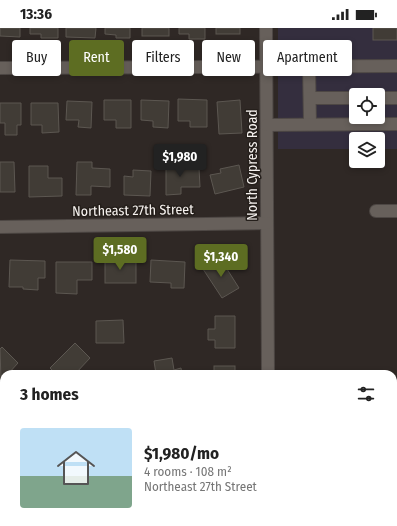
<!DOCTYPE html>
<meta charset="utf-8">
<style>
body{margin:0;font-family:"Fira Sans Condensed",sans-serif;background:#f6f6f6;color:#222;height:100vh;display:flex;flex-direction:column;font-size:15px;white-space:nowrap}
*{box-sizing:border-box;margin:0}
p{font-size:13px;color:#767676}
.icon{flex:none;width:22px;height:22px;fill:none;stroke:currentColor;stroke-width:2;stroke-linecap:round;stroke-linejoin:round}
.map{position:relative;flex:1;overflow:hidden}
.panel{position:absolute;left:0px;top:342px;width:397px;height:156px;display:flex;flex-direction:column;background:#fff;border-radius:12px 12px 0 0;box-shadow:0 2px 6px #0003}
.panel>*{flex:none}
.hud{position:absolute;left:12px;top:12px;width:373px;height:36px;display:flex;gap:8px}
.tools{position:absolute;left:349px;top:60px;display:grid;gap:8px}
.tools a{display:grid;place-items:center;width:36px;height:36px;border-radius:4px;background:#fff;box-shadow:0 2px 6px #0003;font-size:20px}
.price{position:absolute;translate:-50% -34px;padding:0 9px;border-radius:4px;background:#5d6d22;color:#fff;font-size:13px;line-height:26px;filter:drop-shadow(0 1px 2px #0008)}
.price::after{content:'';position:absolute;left:50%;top:24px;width:12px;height:9px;margin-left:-6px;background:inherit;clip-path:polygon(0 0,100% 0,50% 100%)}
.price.current{background:#222;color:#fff}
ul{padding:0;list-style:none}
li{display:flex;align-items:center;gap:12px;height:100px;padding:0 20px}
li+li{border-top:1px solid #e0e0e0}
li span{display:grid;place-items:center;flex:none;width:112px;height:80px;border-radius:4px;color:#555}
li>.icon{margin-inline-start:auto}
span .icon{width:48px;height:48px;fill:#fffc;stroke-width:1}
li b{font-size:17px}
h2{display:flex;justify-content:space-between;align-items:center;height:48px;padding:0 20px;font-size:17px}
.pill{padding:0 14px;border-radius:4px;background:#fff;box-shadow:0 2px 6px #0003;font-size:14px;line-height:36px}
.pill.current{background:#5d6d22;color:#fff}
.status{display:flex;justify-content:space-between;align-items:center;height:28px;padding:0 20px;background:#fff;direction:ltr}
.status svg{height:11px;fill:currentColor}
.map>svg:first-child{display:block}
.education{fill:#342e3e;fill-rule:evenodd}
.building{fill:#413c36;stroke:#5c5751}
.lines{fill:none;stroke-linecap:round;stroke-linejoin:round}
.minor-casing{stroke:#4d4744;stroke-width:14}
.minor{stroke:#67605b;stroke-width:12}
.labels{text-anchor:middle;stroke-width:3;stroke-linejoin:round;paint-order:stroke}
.street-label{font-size:14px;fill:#f6f2ef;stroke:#251f1b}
</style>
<div class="status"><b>13:36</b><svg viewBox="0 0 49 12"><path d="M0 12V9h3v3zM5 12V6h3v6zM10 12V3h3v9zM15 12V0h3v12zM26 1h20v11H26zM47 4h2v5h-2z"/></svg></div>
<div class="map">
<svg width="397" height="498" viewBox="0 0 397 498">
<rect width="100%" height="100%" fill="#2f2825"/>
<path class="education" d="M278 0H397V121H378V111H356V121H278ZM356 67H378V89H356Z"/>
<g class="building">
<polygon points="0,0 20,0 20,9 0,8"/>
<polygon points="30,0 58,0 58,10 41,10 41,6 30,6"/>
<polygon points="66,0 96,0 95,10 66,9"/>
<polygon points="105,0 130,0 130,10 116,10 116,7 105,6"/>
<rect x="142" y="0" width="27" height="8"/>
<polygon points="179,0 205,0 205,11 189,11 189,6 179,6"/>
<rect x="216" y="0" width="24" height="6"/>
<rect x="373" y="0" width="24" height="12"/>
<polygon points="178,71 207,72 207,99 190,99 190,93 178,93"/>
<polygon points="104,72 131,72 131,100 116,100 116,92 104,92"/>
<polygon points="141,72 169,73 168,100 153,99 153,93 141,92"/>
<polygon points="240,72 242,105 219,106 217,74"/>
<polygon points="67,73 92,74 91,100 78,99 79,92 66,92"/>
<polygon points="0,75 21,75 21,97 17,97 17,107 5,107 5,95 0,95"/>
<polygon points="31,75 58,75 59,104 42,105 42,97 31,97"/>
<polygon points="0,134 14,134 15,164 0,164"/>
<polygon points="77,134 92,134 92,140 110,141 110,159 91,158 91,167 76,167"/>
<polygon points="166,134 180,134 180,140 199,140 200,159 181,159 181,166 166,167"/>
<polygon points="239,137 244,159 215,166 210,147 221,145 220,141"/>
<polygon points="29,138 48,138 48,150 62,150 62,168 29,169"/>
<polygon points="133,142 151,143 150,168 124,167 124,148 133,149"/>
<polygon points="220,230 239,260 222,270 203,241"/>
<rect x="105" y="231" width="31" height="24"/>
<polygon points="10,232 45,233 45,250 38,250 38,262 23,261 23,259 9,259"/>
<polygon points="151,232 185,234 184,260 171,260 171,255 150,254"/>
<polygon points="56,234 92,234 92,252 77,252 77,266 56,265"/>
<polygon points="215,288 235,288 235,320 215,320 215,312 208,312 208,301 215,301"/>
<polygon points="123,292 124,315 96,315 96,293"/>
<polygon points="75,315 90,330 75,346 56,346 50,340"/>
<polygon points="2,319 18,335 8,346 4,346 4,350 1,353 0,321"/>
<polygon points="172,330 174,342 181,340 182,346 156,346 154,333"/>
<rect x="214" y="338" width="21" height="8"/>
<polygon points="0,447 4,450 4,467 0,465"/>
<polygon points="8,494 41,494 37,498 7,498 6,496"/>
<polygon points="244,494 250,494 253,498 239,498"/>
</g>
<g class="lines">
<g class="minor-casing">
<g id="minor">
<polyline points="266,0 268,346"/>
<polyline points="309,39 310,96"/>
<polyline points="0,40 397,38"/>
<polyline points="310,70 356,70"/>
<polyline points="378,70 397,70"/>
<polyline points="267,97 397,96"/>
<polyline points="376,183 397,183"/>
<polyline points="0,199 267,195"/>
<polyline points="0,402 4,406"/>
<polyline points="93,494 97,498"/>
<polyline points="194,498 196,494"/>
</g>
</g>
<use href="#minor" class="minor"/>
</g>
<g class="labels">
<g class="street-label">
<text transform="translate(252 137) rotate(-90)" y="5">North Cypress Road</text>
<text transform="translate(133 182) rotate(-1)" y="5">Northeast 27th Street</text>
</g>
</g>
</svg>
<div class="tools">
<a><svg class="icon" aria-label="locate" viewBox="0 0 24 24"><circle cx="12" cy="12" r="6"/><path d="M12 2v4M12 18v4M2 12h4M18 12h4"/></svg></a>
<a><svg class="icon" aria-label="layers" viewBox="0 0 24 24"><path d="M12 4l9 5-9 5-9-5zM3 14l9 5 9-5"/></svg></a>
</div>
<b class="price current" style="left:180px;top:150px">$1,980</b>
<b class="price" style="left:120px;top:243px">$1,580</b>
<b class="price" style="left:221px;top:250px">$1,340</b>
<div class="hud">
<a class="pill">Buy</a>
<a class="pill current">Rent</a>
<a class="pill">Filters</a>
<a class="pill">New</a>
<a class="pill">Apartment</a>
</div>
<section class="panel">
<h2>3 homes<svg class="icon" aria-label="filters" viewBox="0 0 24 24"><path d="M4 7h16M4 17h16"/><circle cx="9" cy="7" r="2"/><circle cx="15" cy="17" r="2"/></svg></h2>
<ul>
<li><span style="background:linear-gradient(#bfe0f5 60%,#7fa58c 0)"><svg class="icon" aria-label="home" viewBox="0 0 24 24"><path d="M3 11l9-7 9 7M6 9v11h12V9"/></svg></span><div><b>$1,980/mo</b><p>4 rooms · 108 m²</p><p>Northeast 27th Street</p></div></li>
</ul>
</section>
</div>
